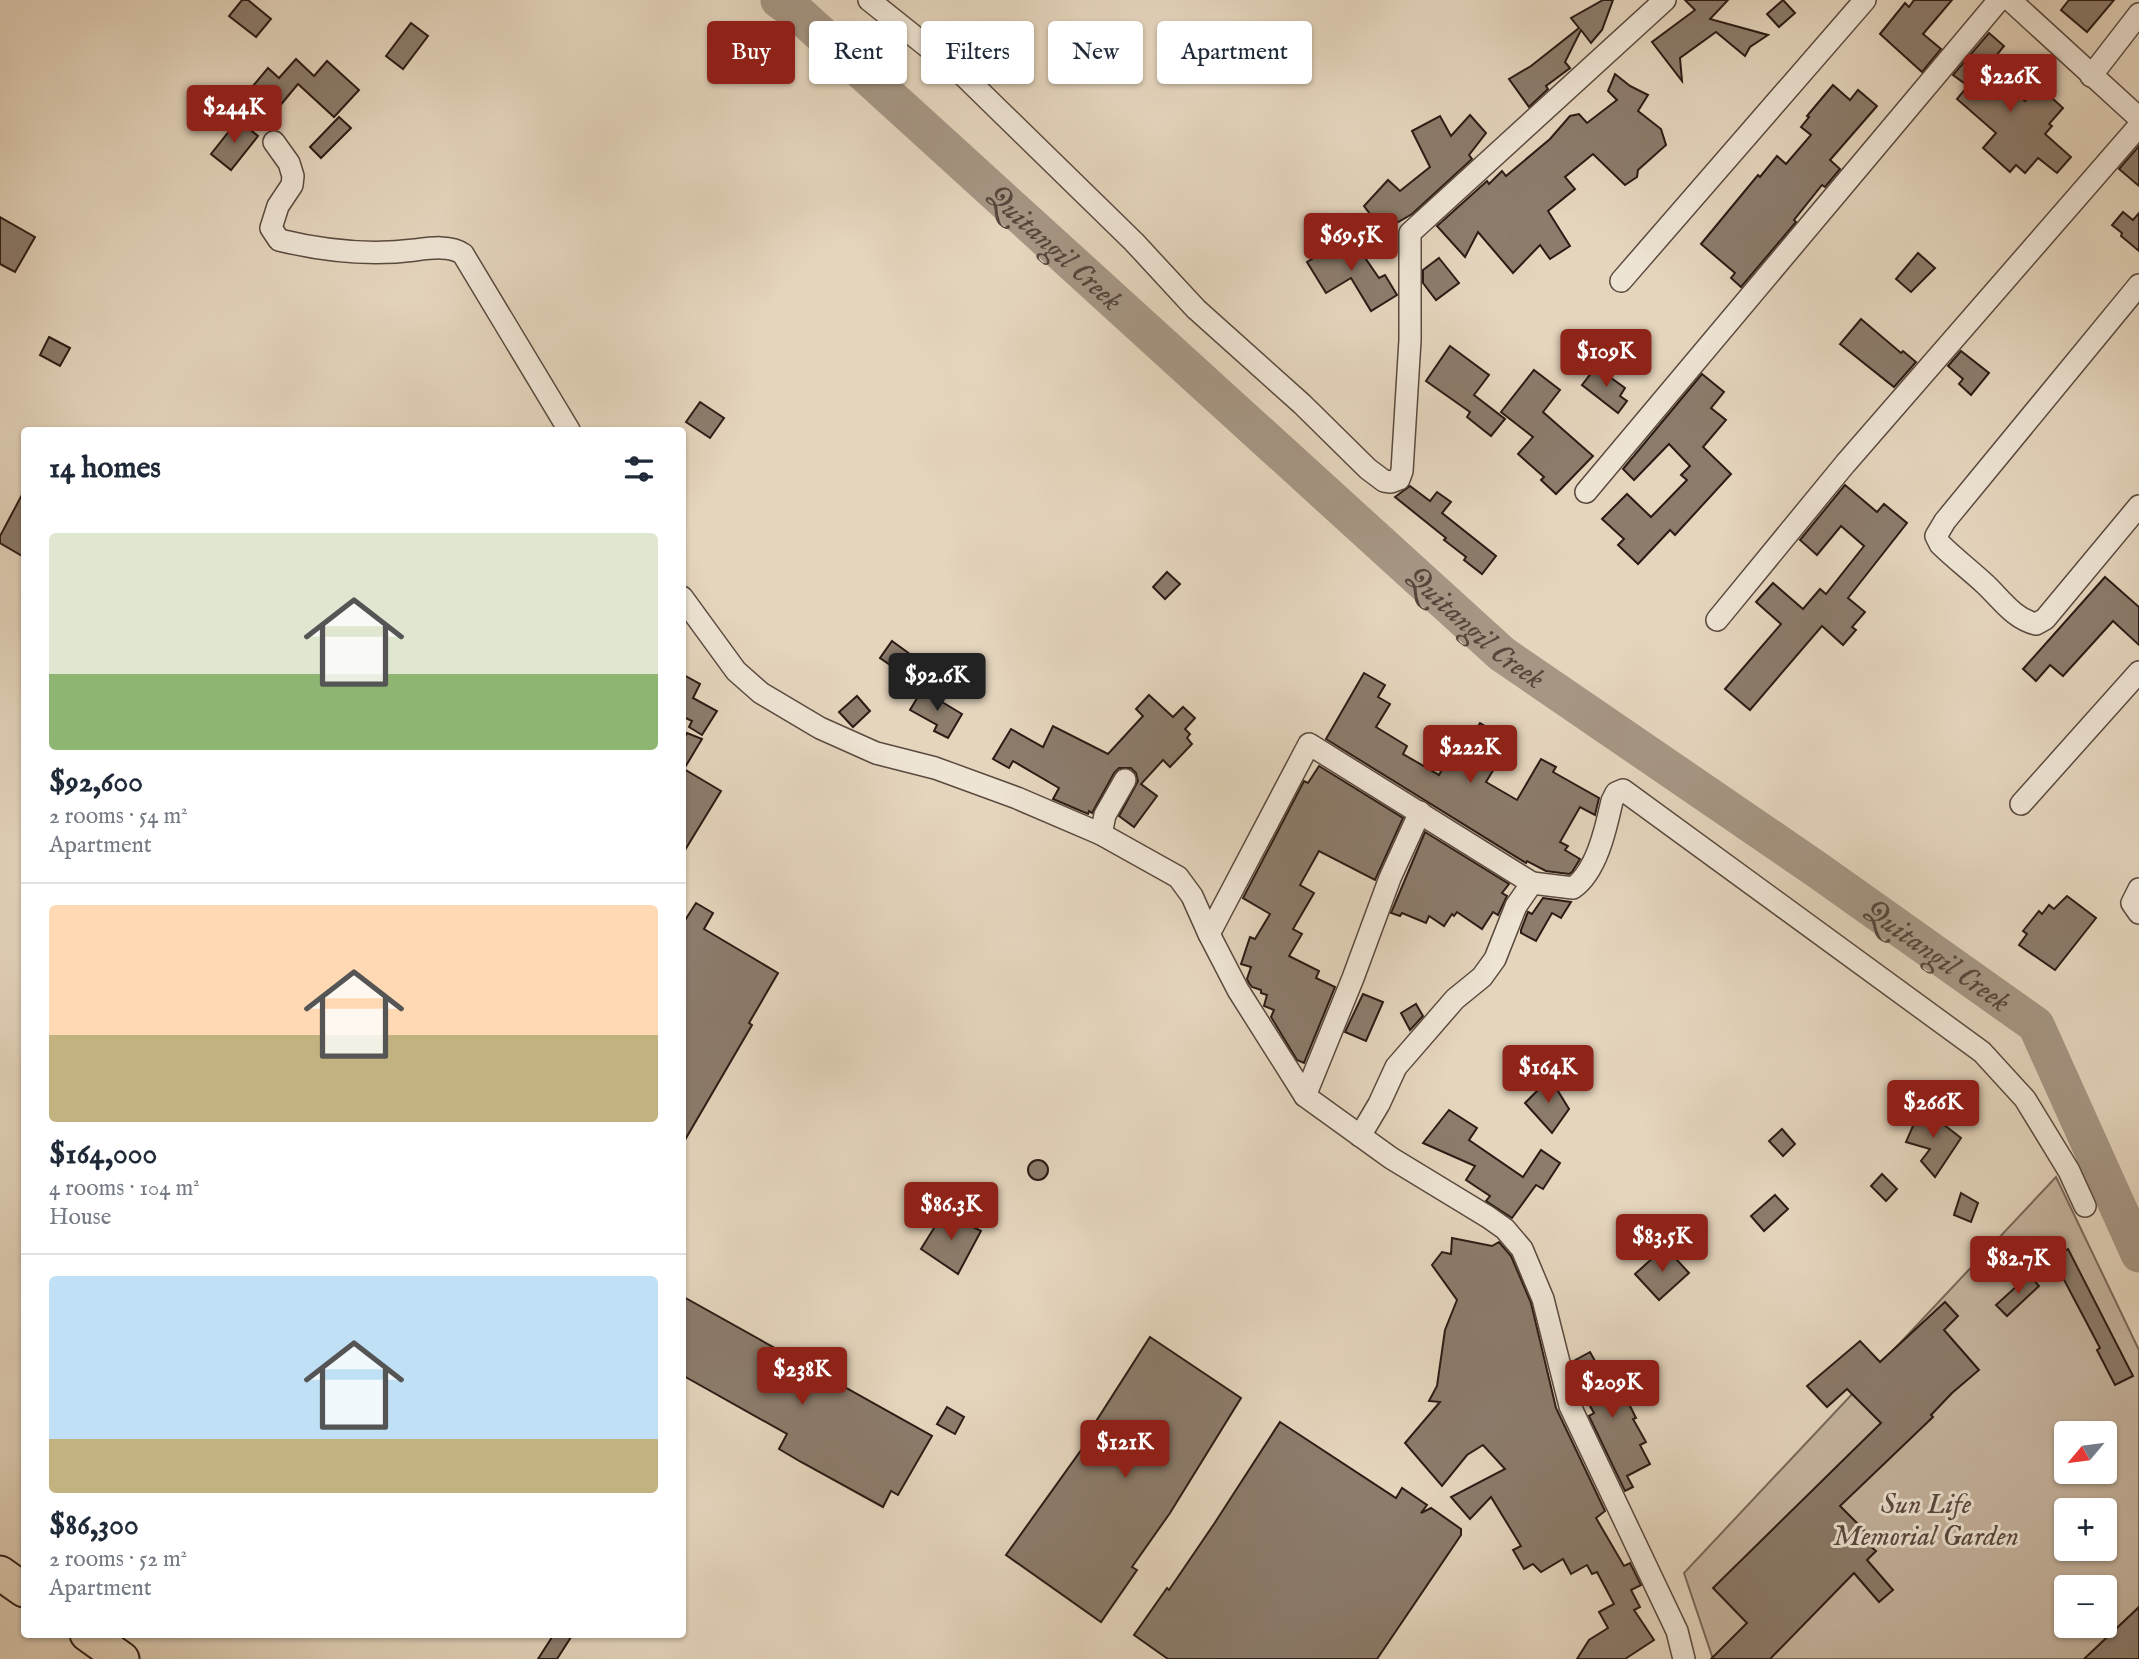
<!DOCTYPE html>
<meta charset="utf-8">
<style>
body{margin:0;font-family:"IM FELL English",serif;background:#f2f2f3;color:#1f2937;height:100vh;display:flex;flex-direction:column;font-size:26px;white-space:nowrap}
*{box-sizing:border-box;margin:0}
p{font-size:23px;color:#747a83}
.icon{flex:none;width:38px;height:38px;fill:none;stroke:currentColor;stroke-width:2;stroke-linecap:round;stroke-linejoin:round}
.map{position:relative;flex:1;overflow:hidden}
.details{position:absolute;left:21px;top:427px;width:665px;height:1211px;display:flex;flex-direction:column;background:#fff;border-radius:7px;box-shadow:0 2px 5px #0004}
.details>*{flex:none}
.guide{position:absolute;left:707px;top:21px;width:665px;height:63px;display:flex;gap:14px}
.needle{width:46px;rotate:241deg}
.buttons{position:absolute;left:2054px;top:1421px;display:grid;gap:14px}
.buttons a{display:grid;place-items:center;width:63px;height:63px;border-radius:7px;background:#fff;box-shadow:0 2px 5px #0004;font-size:35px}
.price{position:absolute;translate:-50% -60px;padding:0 16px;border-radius:7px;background:#8f2418;color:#fff;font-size:23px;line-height:46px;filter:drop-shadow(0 2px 4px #0008)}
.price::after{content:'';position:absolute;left:50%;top:42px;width:21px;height:16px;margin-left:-10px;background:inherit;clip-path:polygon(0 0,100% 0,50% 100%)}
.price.current{background:#222;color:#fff}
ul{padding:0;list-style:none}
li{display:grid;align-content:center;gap:14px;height:371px;padding:0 28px}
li+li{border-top:2px solid #e0e1e3}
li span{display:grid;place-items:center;height:217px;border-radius:7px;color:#555}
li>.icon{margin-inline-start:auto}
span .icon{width:126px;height:126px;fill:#fffc;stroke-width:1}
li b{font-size:30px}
h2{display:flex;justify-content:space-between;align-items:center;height:84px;padding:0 28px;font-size:30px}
.pill{padding:0 24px;border-radius:7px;background:#fff;box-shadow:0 2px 5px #0004;font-size:24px;line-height:63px}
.pill.current{background:#8f2418;color:#fff}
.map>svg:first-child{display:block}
.green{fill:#c6b5a0;stroke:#79685a;stroke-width:2;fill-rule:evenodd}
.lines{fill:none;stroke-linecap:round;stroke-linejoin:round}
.river{stroke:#a69684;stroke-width:37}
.building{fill:#8c7c6c;stroke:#2c1b15;stroke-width:2}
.minor-casing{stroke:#5a4a3f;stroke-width:24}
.primary-casing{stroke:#2c1b15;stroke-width:37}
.minor{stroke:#eee4d4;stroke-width:21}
.primary{stroke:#e5d5bd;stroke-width:33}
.labels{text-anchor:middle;stroke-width:6;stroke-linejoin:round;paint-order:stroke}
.park-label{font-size:28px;font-style:italic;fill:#5a493f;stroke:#eee4d4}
.water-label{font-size:30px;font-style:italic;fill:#57463c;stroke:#eee4d4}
</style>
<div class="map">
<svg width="2139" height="1659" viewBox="0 0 2139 1659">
<rect width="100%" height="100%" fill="#e5d5bd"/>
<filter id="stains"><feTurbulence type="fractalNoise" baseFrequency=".00286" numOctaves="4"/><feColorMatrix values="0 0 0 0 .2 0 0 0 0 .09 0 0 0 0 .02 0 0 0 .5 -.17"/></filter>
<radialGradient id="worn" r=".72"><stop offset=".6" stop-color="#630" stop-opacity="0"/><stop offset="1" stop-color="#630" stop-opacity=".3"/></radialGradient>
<path class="green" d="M2056 1177 2139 1350V1659H1713L1684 1573ZM2067 1433H2105V1472H2067ZM2067 1510H2105V1549H2067ZM2067 1587H2105V1626H2067Z"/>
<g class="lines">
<path class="river" id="s1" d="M779 0 801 16 1502 654 1816 869 2036 1025 2139 1254"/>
</g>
<g class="building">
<polygon points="242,0 248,0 271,19 256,37 229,16"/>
<polygon points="1603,0 1613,0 1602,30 1591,43 1581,30 1565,62 1570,68 1546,86 1548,89 1529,107 1509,79 1531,66 1579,28 1571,18"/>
<polygon points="1685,0 1728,0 1710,19 1768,35 1750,47 1745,56 1716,32 1680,58 1682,81 1652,42 1695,10"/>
<polygon points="1783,0 1795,13 1779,27 1767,14"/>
<polygon points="1914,0 1952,0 1923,34 1941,49 1922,72 1880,34 1905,3 1909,7"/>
<polygon points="2069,0 2114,0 2087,32 2061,10"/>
<polygon points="411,23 428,36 403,69 386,56"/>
<polygon points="1989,33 2004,46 1986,68 2025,101 2039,86 2063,108 2049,124 2052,126 2045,134 2071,157 2057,173 2038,158 2025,173 2016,165 2010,172 1983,148 1996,133 1957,99 1968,86 1953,75"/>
<polygon points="296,59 314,76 327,61 359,90 334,117 298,84 278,108 253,86 268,68 279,78"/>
<polygon points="1615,74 1630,86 1648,95 1638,111 1661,129 1666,145 1638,170 1637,177 1625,185 1593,154 1565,177 1575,189 1548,211 1570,246 1550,259 1540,245 1513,273 1478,232 1465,257 1437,226 1487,181 1489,184 1502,171 1506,176 1550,139 1570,116 1579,114 1587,123 1617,100 1608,91"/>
<polygon points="1833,85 1850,100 1858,90 1877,106 1830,160 1840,169 1825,187 1822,185 1794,220 1796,222 1741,287 1731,278 1735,273 1701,244 1758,175 1760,177 1777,156 1786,164 1811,135 1801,127 1809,117 1807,116"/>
<polygon points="1470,115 1486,133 1469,155 1472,159 1412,214 1383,231 1364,206 1388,180 1400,191 1430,167 1412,131 1440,116 1451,136"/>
<polygon points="339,117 351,128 321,158 310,147"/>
<polygon points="238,120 258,136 231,170 211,154"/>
<polygon points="2139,146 2139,186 2119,169"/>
<polygon points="2123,212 2133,220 2139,213 2139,251 2121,236 2122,233 2112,225"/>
<polygon points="0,217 35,237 15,272 0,264"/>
<polygon points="1350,236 1379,278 1385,275 1397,295 1371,311 1351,278 1326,293 1307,262"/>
<polygon points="1918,253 1935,268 1911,292 1896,279"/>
<polygon points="1439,258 1459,283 1436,300 1423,283 1423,270"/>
<polygon points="1861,319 1901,353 1903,351 1916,362 1894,387 1840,344"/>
<polygon points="49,337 70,348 60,366 40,355"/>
<polygon points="1450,346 1489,375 1474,395 1505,419 1491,436 1467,417 1470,412 1426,381"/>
<polygon points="1961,351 1989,373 1971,395 1959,384 1963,379 1948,366"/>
<polygon points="1596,367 1625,388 1620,396 1627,401 1618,413 1582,385"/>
<polygon points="1534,370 1560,390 1543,412 1593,456 1556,494 1541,480 1544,477 1518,454 1533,437 1501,412"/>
<polygon points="1702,374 1724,392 1711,408 1726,420 1703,447 1731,474 1675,535 1670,530 1638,564 1618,545 1624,539 1602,519 1627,494 1651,517 1687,480 1681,475 1690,466 1669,444 1634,480 1623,469"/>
<polygon points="700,402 724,418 710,438 686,422"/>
<polygon points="1845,485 1877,512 1884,504 1907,523 1848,598 1865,612 1852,627 1856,630 1843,645 1822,626 1750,710 1725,689 1781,624 1756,602 1773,583 1803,609 1820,589 1826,594 1864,546 1841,526 1817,555 1800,540"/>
<polygon points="1410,486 1430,501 1437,492 1451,502 1442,513 1496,556 1482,574 1464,560 1466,557 1444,540 1446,538 1395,497"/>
<polygon points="24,491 24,557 0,543 0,536"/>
<polygon points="1167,572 1180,584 1165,599 1153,587"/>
<polygon points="2105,577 2139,607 2139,645 2113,621 2063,676 2050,665 2036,681 2023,669"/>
<polygon points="892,641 925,665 909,678 880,658"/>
<polygon points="1364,673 1385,685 1378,697 1390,704 1376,727 1407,746 1403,754 1439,775 1450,755 1458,759 1480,723 1503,737 1492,755 1500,759 1486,782 1517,800 1541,759 1556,767 1553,772 1599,798 1595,815 1580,807 1560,842 1568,846 1565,850 1580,859 1572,872 1569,874 1546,871 1527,861 1526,863 1326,739"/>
<polygon points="682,674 700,684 693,698 717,711 702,735 689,727 692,721 684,717 682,721"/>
<polygon points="922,690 962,714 948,738 934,731 937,725 910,710"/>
<polygon points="1149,695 1173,717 1183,707 1195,718 1185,729 1190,734 1187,738 1192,744 1170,767 1163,760 1141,784 1157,796 1134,827 1119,816 1138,781 1136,773 1131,768 1119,768 1114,773 1092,813 1089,811 1088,814 1053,799 1059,788 1013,761 1009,768 993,759 1011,729 1043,747 1053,726 1108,754 1143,716 1136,709"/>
<polygon points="857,696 870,711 853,727 839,712"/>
<polygon points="687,733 702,739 684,769 721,791 682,855 682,742"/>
<polygon points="1319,766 1403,818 1375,880 1319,851 1300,885 1314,893 1293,929 1302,934 1289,956 1319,971 1316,978 1335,987 1304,1063 1297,1060 1271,1017 1274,1010 1264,1006 1267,995 1261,993 1261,990 1252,987 1249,983 1247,979 1251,967 1241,964 1250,937 1255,939 1270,914 1243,898 1304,781 1308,783"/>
<polygon points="1425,832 1509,884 1502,893 1507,896 1498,915 1493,912 1482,929 1457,912 1454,916 1452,914 1444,926 1429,916 1426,923 1402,913 1400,916 1391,913"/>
<polygon points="2067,896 2096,918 2055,970 2019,945 2027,934 2023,931 2039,911 2042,914 2049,905 2054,909"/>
<polygon points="1543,898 1571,902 1561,918 1552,913 1536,941 1521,933 1521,930 1528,912 1532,914"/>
<polygon points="696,903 713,913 704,929 778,973 749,1023 752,1025 682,1145 682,925"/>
<polygon points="1363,994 1383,1002 1366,1041 1345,1032"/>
<polygon points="1416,1004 1423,1016 1410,1030 1401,1013"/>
<polygon points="1550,1078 1569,1109 1552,1133 1525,1103"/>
<polygon points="1921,1107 1961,1138 1935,1177 1921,1161 1930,1149 1906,1142"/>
<polygon points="1449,1110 1477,1128 1469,1140 1523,1177 1541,1150 1560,1163 1543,1189 1536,1185 1512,1218 1486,1201 1490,1196 1466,1180 1475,1166 1423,1143"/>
<polygon points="1782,1129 1795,1144 1783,1156 1769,1141"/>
<circle cx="1038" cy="1170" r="10"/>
<polygon points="1882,1174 1897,1189 1886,1201 1871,1186"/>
<polygon points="1961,1193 1978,1203 1971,1222 1954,1215"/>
<polygon points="1775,1195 1788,1209 1764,1231 1751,1216"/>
<polygon points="944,1212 981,1231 958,1274 921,1249"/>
<polygon points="1452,1238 1492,1246 1499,1242 1511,1256 1531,1303 1556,1408 1605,1511 1596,1518 1624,1566 1630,1563 1641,1585 1631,1590 1640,1607 1634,1610 1654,1640 1625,1659 1577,1659 1589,1640 1608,1628 1599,1612 1614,1604 1597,1572 1592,1574 1587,1565 1571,1574 1563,1559 1541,1572 1533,1564 1524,1569 1513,1550 1521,1546 1491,1497 1470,1519 1451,1497 1505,1469 1483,1445 1467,1455 1442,1486 1405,1443 1440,1402 1429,1401 1437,1386 1445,1330 1457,1300 1432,1265 1442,1252 1451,1254"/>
<polygon points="1665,1247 1689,1273 1659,1300 1635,1274"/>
<polygon points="2068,1249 2133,1376 2115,1385 2097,1350 2100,1348 2052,1257"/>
<polygon points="2029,1275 2039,1286 2007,1316 1996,1305"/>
<polygon points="682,1296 932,1436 898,1495 891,1491 883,1507 801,1462 779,1449 787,1434 682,1375"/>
<polygon points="1945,1302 1958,1316 1944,1330 1979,1370 1952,1393 1931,1415 1933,1417 1840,1506 1875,1541 1870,1546 1876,1551 1867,1560 1893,1590 1879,1602 1854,1573 1770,1659 1711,1659 1747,1623 1713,1588 1881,1423 1847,1389 1827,1407 1807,1386 1860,1341 1880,1362"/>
<polygon points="1150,1337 1241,1398 1170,1513 1132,1567 1137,1570 1101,1622 1006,1555 1089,1439 1086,1437"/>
<polygon points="1590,1352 1605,1379 1610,1377 1622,1398 1625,1396 1636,1418 1633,1419 1646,1442 1640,1445 1650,1464 1627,1476 1633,1487 1625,1491 1589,1416 1594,1413 1579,1387 1572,1362"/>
<polygon points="947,1407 964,1417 955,1434 937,1424"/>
<polygon points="1280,1422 1396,1498 1402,1488 1427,1505 1421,1513 1431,1508 1461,1529 1461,1535 1377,1659 1168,1659 1134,1635 1167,1588 1169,1590 1214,1524"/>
<polygon points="2139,1607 2139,1659 2084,1659"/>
<polygon points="554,1634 573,1634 557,1659 538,1659"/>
</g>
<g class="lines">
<g class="minor-casing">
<g id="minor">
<polyline points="869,0 964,76 1134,242 1196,309 1302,404 1368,469 1384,481 1391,482 1399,479 1402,471 1410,340 1410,233 1665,0"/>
<polyline points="2010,0 2139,118"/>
<polyline points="2091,76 2139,14"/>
<path d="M274 142 289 163 293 176 292 185 278 206 271 228 279 240C324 251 368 256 415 250 430 248 451 245 463 254L569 430"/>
<polyline points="1621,281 1865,0"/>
<path d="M2139 285 1945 521 1936 536 1940 544C1954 558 1970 570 1985 584 2001 599 2014 619 2036 624L2045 619 2139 506"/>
<polyline points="1586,492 1999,0"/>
<polyline points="682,597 736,671 761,693 820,728 876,753 935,768 1017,798 1101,834 1178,877 1192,896 1209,934 1238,990 1305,1096 1391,1158 1488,1217 1505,1229 1522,1249 1543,1299 1570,1406 1677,1631 1684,1659"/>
<polyline points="1717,620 1845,464 2139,126"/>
<polyline points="2021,804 2139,672"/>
<polyline points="1101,834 1105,815 1125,780"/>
<path d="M1532 883 1573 888C1597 871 1606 828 1612 801L1616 793 1623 790 1982 1052 2025 1099 2069 1171 2085 1206"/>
<polyline points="2139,889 2132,903 2139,913"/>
<polyline points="1209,934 1309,744 1532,883 1516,906 1495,959 1482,977 1455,999 1396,1067 1379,1104 1360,1136"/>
<polyline points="1305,1096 1353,978 1390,878 1420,812"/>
</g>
</g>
<g class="primary-casing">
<g id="primary">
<polyline points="0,1573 24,1590"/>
<polyline points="87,1634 122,1659"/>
</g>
</g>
<use href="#minor" class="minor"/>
<use href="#primary" class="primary"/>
</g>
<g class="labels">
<g class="park-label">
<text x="1926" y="1513">Sun Life<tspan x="1926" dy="32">Memorial Garden</tspan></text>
</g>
<g class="water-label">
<text dy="10" stroke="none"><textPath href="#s1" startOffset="371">Quitangil Creek</textPath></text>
<text dy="10" stroke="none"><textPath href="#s1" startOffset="938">Quitangil Creek</textPath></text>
<text dy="10" stroke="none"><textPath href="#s1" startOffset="1505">Quitangil Creek</textPath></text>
</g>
</g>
<rect width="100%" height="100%" filter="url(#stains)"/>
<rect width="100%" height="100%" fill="url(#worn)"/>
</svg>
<div class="buttons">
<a><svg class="needle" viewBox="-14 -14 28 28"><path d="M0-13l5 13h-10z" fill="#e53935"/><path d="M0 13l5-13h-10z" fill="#747a83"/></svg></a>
<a>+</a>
<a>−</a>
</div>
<b class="price" style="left:2010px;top:114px">$226K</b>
<b class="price" style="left:234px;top:145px">$244K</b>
<b class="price" style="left:1351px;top:273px">$69.5K</b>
<b class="price" style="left:1606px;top:389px">$109K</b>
<b class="price current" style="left:937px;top:713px">$92.6K</b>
<b class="price" style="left:1470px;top:785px">$222K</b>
<b class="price" style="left:1548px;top:1105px">$164K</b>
<b class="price" style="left:1933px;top:1140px">$266K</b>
<b class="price" style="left:951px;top:1242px">$86.3K</b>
<b class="price" style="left:1662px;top:1274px">$83.5K</b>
<b class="price" style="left:2018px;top:1296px">$82.7K</b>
<b class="price" style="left:802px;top:1407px">$238K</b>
<b class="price" style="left:1612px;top:1420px">$209K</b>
<b class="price" style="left:1125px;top:1480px">$121K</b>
<div class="guide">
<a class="pill current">Buy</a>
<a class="pill">Rent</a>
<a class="pill">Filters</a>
<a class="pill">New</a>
<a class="pill">Apartment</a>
</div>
<section class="details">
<h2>14 homes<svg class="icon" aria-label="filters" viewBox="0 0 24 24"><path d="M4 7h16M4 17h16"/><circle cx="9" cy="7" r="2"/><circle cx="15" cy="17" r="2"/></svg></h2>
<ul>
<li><span style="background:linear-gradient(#dfe7d0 65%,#8fb573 0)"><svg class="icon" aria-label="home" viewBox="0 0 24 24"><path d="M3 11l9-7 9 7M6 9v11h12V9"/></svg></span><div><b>$92,600</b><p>2 rooms · 54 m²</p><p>Apartment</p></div></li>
<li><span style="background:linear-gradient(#ffd9b3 60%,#c2b280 0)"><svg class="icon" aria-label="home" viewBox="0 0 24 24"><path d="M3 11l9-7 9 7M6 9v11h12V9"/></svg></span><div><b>$164,000</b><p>4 rooms · 104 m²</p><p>House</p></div></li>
<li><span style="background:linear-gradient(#bfe0f5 75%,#c2b280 0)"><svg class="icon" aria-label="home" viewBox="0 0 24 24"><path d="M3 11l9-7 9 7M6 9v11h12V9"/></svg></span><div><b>$86,300</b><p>2 rooms · 52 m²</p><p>Apartment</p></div></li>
</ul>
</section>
</div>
